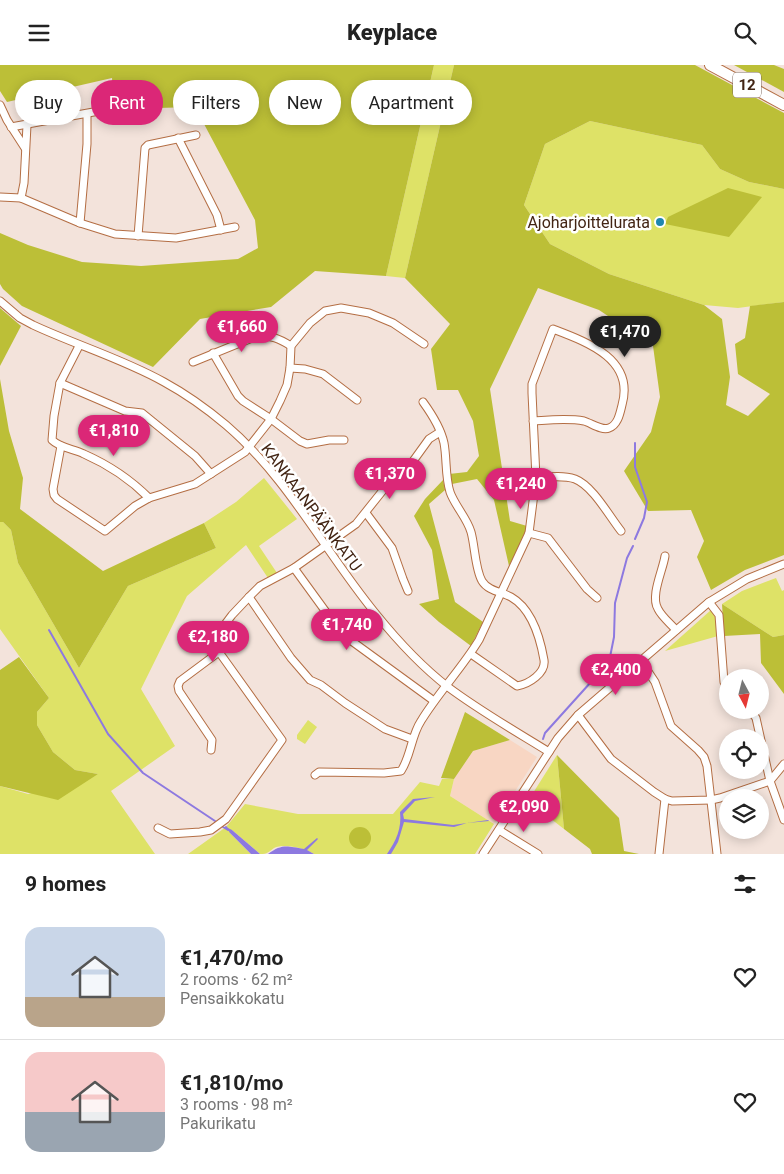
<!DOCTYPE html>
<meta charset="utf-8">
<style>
body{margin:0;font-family:Roboto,sans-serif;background:#f2f2f2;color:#222;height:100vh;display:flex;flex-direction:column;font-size:19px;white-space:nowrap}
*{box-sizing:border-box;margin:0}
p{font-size:16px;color:#767676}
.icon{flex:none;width:28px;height:28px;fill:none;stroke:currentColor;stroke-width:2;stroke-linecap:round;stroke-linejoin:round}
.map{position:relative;height:789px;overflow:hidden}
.side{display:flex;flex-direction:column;background:#fff;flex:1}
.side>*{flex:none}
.top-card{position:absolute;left:15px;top:15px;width:500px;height:45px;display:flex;gap:10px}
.needle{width:32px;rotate:173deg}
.fabs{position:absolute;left:719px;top:604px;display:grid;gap:10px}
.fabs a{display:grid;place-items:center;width:50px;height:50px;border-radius:50%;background:#fff;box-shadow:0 2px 12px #0003;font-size:25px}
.price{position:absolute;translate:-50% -42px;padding:0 11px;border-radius:18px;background:#db2777;color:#fff;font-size:16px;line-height:32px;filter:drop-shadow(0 1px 2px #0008)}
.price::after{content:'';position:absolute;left:50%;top:30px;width:15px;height:11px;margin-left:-8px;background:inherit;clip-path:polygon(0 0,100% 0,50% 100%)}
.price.on{background:#222;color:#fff}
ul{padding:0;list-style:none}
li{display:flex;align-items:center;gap:15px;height:125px;padding:0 25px}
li+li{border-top:1px solid #e0e0e0}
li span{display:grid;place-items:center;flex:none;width:140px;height:100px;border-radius:15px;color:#555}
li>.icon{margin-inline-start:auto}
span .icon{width:60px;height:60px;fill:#fffc;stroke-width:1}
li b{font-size:21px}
h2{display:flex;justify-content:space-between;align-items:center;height:60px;padding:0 25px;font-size:21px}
.tag{padding:0 18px;border-radius:22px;background:#fff;box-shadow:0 2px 12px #0003;font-size:18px;line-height:45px}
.tag.on{background:#db2777;color:#fff}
header{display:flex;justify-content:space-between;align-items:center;height:65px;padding:0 25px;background:#fff;font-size:22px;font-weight:800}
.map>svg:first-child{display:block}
.built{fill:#f8d6c3}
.green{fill:#dee267}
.forest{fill:#bcbf37}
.water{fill:#8d79e0}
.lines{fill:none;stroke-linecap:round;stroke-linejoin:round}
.stream{stroke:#8d79e0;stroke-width:2}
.minor-casing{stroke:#b46e44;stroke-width:9}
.highway-casing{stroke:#b46e44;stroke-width:12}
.minor{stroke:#fff;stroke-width:7}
.highway{stroke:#fff;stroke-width:10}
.poi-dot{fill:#1f86af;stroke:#fff;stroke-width:2}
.labels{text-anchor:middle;stroke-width:5;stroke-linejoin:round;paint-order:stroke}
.shield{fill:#fff;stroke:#7b665a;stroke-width:1}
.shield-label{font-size:15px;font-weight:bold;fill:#432514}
.poi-label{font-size:16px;fill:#432514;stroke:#fff;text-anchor:end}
.street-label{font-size:16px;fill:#432514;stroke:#fff}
</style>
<header><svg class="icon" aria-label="menu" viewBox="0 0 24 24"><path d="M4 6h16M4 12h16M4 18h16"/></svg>Keyplace<svg class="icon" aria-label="search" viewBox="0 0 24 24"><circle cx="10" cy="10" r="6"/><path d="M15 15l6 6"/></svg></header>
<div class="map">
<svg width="784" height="789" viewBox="0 0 784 789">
<rect width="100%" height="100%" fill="#f3e3db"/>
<polygon class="built" points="510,675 537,692 494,759 450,731 454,714 473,686"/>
<g class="green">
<polygon points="434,0 454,0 405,213 386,211"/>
<polygon points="590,56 702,80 720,104 749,117 784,124 784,237 738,243 704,240 609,209 550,179 524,140 545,79"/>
<polygon points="264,413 297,454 259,481 277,508 268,513 246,480 187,531 141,624 175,681 111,726 155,789 0,789 0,721 28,729 98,709 75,705 53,687 37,660 37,647 49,633 0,564 0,457 3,457 11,465 18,498 79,603 128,521 216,483 204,458 236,437"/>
<polygon points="776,513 782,526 784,525 784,570 773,572 722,539 742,526"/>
<polygon points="711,545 718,557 718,571 665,586"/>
<polygon points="308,655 317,662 305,679 297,674 297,670"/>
<polygon points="557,690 564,764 528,736"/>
<path d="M442 714H454L450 731 494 759 475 789H314C305 783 284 778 274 783 268 787 268 789 260 789L232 765 230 768 251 789H188L226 762 245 739 298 749H393L420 717 439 721Z"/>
</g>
<g class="forest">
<polygon points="0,0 434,0 386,211 315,206 271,242 200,254 153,302 22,241 3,224 0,219 0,168 28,180 82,197 141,201 238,194 258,183 255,155 195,42 157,43 130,55 114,41 112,13 7,37 0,26"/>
<polygon points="454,0 695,0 784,48 784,124 749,117 720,104 702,80 590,56 545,79 524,140 550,179 609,209 704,240 722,254 730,312 726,340 748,351 770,329 738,309 735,279 745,273 750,241 784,237 784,490 745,505 711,525 697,492 704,476 691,445 648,446 624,406 651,367 660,332 653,281 599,245 538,223 490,324 510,456 527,461 526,467 509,501 494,435 477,414 452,419 449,409 467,407 479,391 473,356 458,325 437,325 431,284 450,259 405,213"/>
<polygon points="734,0 774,0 784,4 784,27"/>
<polygon points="728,123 762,132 729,172 665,159 668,152"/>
<polygon points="0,243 21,261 0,301"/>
<polygon points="0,314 9,366 23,413 20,444 103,506 204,458 216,483 128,521 79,603 18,498 11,465 3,457 0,457"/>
<polygon points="443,415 445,425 429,439 455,537 483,557 471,581 439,557 419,539 439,534 432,485 414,451 425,434"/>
<polygon points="722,539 773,572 784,570 784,629 761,598 760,569 724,571"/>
<polygon points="19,592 49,633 37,647 37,660 53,687 75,705 98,709 58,735 0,721 0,605"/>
<polygon points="465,647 510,675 473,686 454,714 441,713"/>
<polygon points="557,690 619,753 624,786 639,789 592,789 590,784 564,764"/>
<circle cx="360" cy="773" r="11"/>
</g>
<g class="water">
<path d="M435 732 415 736 403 749 404 754 453 760 488 755 489 756 467 758 454 762 404 757 398 777 391 789H387C396 776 402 763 400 747L413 734Z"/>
<polygon points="226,762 232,765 260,789 251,789 230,768"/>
<path d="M317 773 318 774 307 785 314 789H268C282 779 286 781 304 784Z"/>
</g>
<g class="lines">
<g class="stream">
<polyline points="635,378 635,402 647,437 644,453 635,474"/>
<polyline points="49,565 108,669 143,708 215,756"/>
<polyline points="543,674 545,668 609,597 614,572 615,538 627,493 633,481"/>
<polyline points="223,762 228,765 226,762"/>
</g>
<g class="minor-casing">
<g id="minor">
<polyline points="0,40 7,55 25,83"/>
<polyline points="11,62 110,44"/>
<polyline points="178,73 217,150 221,165"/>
<polyline points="0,132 21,133 80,158 115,169 176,173 235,162"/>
<polyline points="21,133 24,118 27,60"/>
<polyline points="80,158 87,79 87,49"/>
<polyline points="138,171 145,83 148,80 196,70"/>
<path d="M0 236 20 253 33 260C76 280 123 294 164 317 186 329 207 344 226 360 288 413 325 487 376 549 397 575 421 601 448 622 480 646 515 666 549 687"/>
<path d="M79 281 60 318 54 351 52 375C60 383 74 384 84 389 109 400 130 414 149 433"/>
<polyline points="213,288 238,331 243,336 271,354 300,376 307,379 329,375 344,375"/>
<path d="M193 297 257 271C271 270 280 274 291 281"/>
<polyline points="290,303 305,304 323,309 357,335"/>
<polyline points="60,318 125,346 142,348 195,391 211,409"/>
<path d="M423 337C431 348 441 364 444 378 447 394 445 411 450 427 455 441 467 453 471 467 475 481 475 504 482 516 488 526 502 527 511 532 532 544 540 572 544 595 546 608 529 619 517 621L471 589"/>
<polyline points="61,381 53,424 54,430 57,434 105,466 135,441 149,433 195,419 245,387 271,354 280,336 287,320 290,303 291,281 310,258 325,246 341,243 369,248 393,258 424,279"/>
<path d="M536 413C548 412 563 410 575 414 593 421 609 451 621 466"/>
<polyline points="366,448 392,483 403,514 408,526"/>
<polyline points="529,468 548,473 587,524 597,533"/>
<path d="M665 491C663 505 650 531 658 544 662 552 670 558 676 565"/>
<polyline points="294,503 342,569 434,636"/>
<polyline points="249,532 291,593 310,615 321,620 345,638 385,664 412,674"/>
<polyline points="709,537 719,550 724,617 728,623"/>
<polyline points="641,596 655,617 671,661 698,685 704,692 707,701 717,789"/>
<polyline points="750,645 756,653 770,716 784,755"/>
<polyline points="578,650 611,694 654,727 665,734 672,736 711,735 720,733 770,716 784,699"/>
<polyline points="211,685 212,675 179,626 178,621 180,616 219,587"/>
<path d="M315 710 319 707 384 708 401 706C411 691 411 671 421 656 438 628 462 603 479 575L529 468 536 413 532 328V319L553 264C587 277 635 294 622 340 620 348 618 360 609 363 602 366 591 358 584 356 567 353 550 355 533 356"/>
<polyline points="158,763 170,769 200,767 211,765 226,754 282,675 219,587 215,579 217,570 232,550 249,532 260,521 294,503 356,459 384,424 403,410 429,374 440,367"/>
<polyline points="499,765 538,789"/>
<polyline points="483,789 558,673 578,650 709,537 747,514 784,499"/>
<polyline points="659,789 665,734"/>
</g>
</g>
<g class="highway-casing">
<polyline id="highway" points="710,0 784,40"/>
</g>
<use href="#minor" class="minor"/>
<use href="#highway" class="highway"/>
</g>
<circle class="poi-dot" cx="660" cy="157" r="5"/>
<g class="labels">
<rect class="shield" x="733" y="7.5" width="28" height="25" rx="4"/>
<g class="shield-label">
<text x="747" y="25">12</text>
</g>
<g class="poi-label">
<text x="650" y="163">Ajoharjoittelurata</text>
</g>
<g class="street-label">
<text transform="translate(312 442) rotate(53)" y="6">KANKAANPÄÄNKATU</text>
</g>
</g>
</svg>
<div class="fabs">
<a><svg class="needle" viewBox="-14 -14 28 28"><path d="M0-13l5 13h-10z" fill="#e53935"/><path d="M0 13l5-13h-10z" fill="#767676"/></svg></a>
<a><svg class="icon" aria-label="locate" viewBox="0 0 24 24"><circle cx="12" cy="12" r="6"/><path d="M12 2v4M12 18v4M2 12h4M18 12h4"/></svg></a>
<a><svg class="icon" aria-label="layers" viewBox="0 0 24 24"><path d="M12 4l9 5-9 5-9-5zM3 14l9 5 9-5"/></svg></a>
</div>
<b class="price" style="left:242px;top:288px">€1,660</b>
<b class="price on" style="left:625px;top:293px">€1,470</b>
<b class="price" style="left:114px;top:392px">€1,810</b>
<b class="price" style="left:390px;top:435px">€1,370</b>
<b class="price" style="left:521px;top:445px">€1,240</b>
<b class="price" style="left:347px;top:586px">€1,740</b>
<b class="price" style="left:213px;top:598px">€2,180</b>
<b class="price" style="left:616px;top:631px">€2,400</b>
<b class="price" style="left:524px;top:768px">€2,090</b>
<div class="top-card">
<a class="tag">Buy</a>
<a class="tag on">Rent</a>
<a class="tag">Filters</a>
<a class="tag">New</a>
<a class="tag">Apartment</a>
</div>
</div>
<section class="side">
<h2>9 homes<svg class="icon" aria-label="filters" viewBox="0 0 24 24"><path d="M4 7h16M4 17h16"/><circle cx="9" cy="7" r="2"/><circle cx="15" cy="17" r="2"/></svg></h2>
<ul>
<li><span style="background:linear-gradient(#c9d6e8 70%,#b9a48a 0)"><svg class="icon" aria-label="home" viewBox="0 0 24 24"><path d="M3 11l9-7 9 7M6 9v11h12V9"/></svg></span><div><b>€1,470/mo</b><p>2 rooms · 62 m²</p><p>Pensaikkokatu</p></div><svg class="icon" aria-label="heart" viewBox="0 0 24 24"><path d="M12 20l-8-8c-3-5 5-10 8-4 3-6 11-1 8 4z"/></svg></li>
<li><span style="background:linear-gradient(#f6c9c9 60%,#9aa5b1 0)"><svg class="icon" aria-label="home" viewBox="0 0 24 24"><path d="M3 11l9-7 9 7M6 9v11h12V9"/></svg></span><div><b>€1,810/mo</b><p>3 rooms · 98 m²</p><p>Pakurikatu</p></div><svg class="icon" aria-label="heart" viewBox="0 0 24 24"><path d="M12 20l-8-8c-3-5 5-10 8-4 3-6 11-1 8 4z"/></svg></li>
</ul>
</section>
